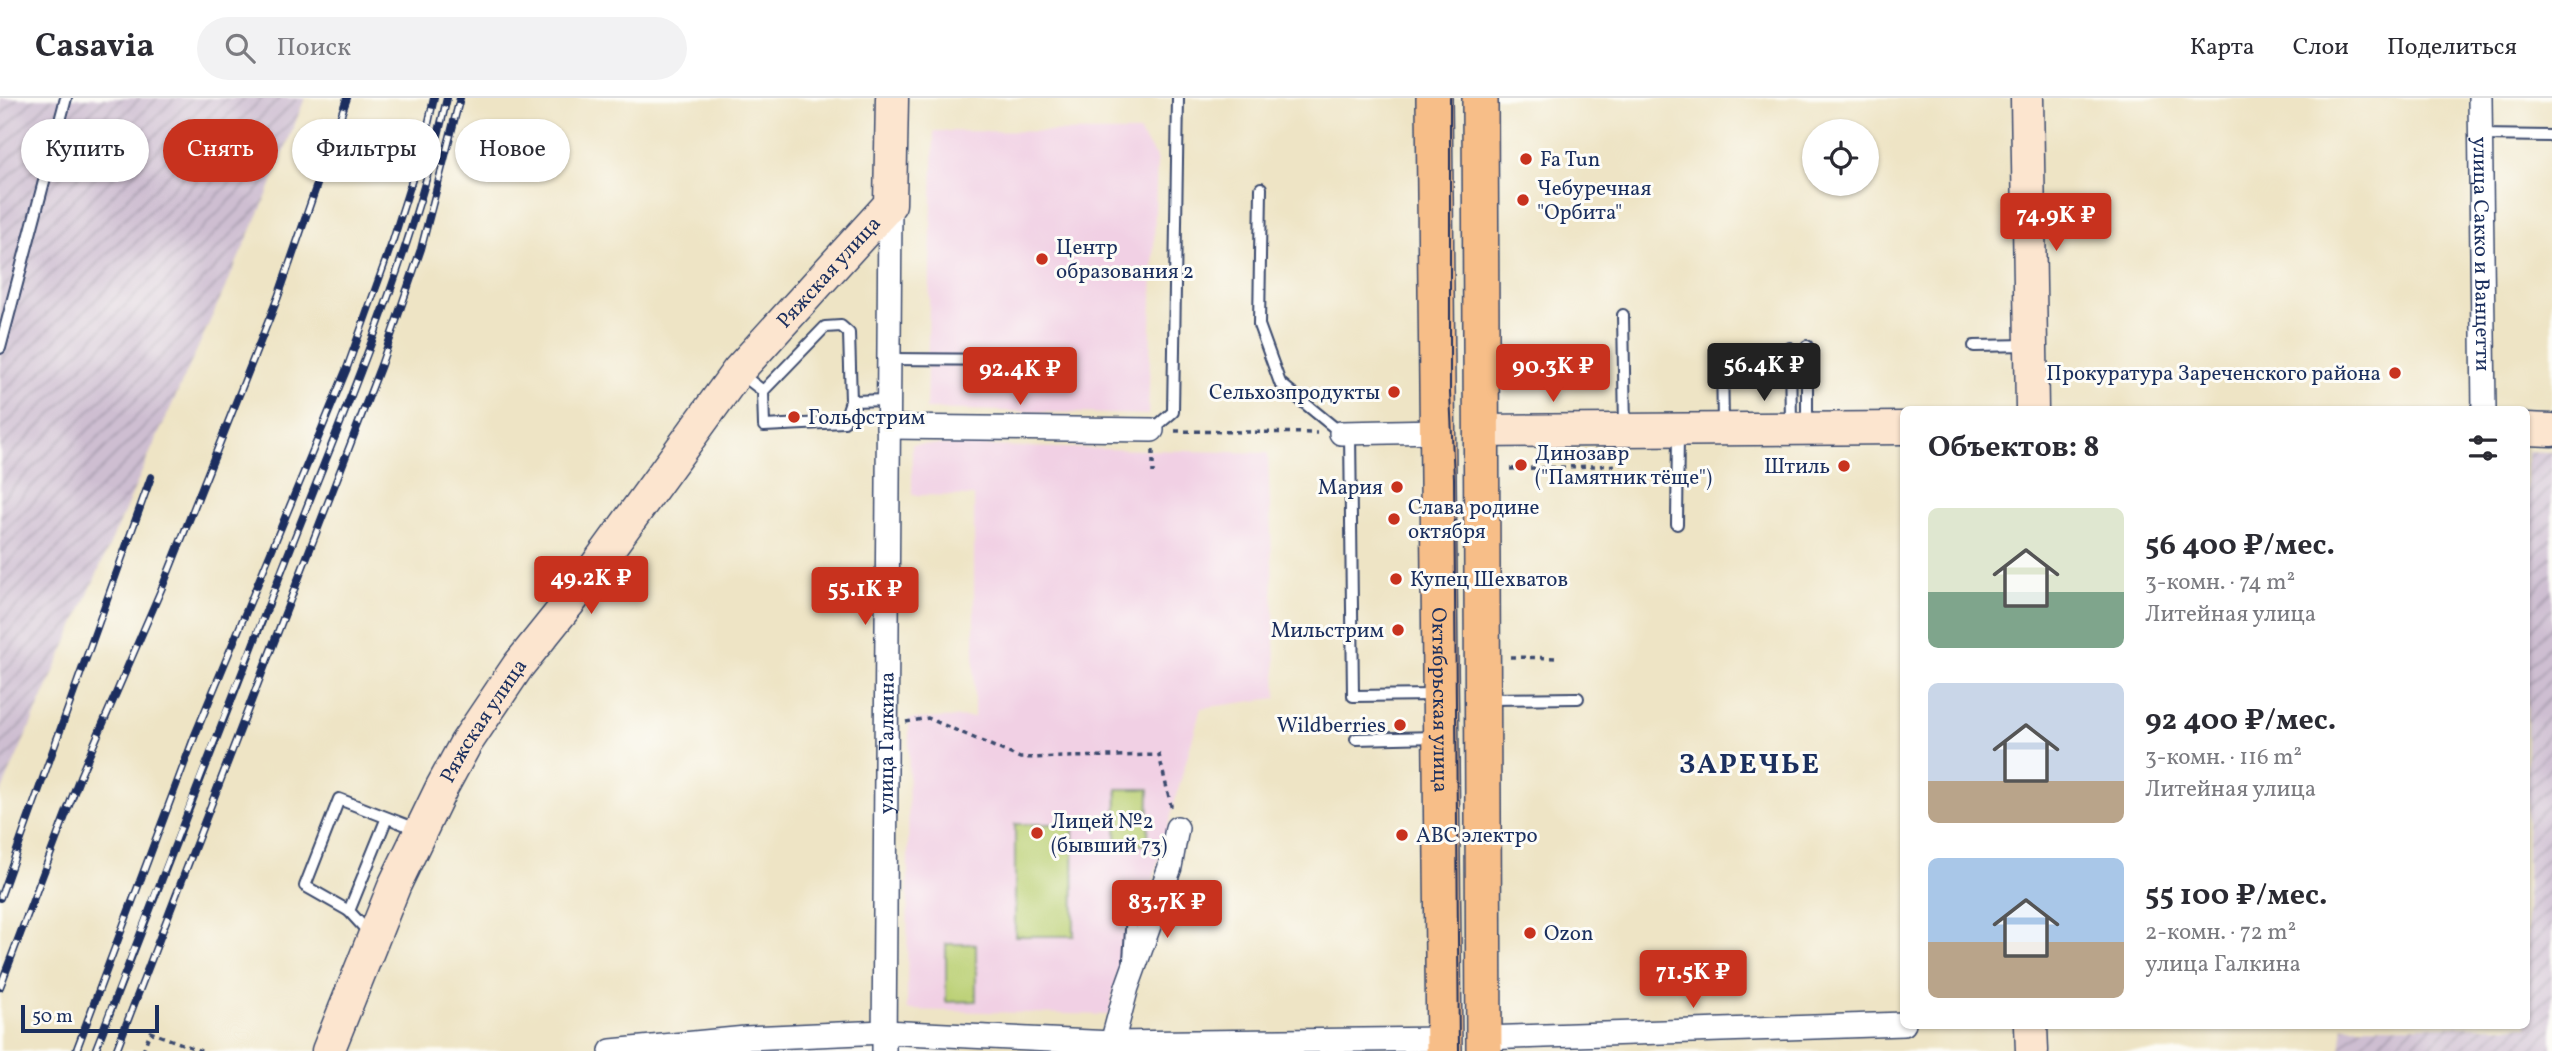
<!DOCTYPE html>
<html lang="ru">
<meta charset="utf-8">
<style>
body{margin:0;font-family:Vollkorn,serif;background:#f2f2f3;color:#2b2b33;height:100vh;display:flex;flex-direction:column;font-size:26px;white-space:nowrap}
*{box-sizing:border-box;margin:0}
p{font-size:23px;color:#7c7c81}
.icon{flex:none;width:38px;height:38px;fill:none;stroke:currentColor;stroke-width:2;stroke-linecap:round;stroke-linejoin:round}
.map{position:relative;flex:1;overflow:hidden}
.sheet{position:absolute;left:1900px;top:308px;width:630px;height:623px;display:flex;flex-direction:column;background:#fff;border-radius:10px;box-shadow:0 2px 5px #0004}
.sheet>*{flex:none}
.guide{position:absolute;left:21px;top:21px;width:665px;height:63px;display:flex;gap:14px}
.controls{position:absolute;left:1802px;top:21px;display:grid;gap:14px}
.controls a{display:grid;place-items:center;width:77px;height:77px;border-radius:50%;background:#fff;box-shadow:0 2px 5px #0004;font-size:35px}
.scale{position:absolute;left:21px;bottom:18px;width:138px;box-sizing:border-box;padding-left:7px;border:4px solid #1b2f5e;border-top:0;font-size:19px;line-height:24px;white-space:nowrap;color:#1b2f5e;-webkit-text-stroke:5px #fdfcf7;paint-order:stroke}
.price{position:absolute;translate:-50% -60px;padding:0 16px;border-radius:7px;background:#c8321e;color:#fff;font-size:23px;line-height:46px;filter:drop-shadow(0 2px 4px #0008)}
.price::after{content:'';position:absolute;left:50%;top:42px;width:21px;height:16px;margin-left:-10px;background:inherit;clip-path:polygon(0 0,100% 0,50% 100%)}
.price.current{background:#222;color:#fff}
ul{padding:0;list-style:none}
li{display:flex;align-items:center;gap:21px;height:175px;padding:0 28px}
li span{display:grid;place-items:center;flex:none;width:196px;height:140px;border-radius:10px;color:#555}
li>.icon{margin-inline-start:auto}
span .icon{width:84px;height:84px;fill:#fffc;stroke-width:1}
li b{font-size:30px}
h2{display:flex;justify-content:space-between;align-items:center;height:84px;padding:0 28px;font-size:30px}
.pill{padding:0 24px;border-radius:32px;background:#fff;box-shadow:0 2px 5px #0004;font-size:24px;line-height:63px}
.pill.current{background:#c8321e;color:#fff}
header{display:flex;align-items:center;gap:42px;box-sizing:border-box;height:98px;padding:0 35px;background:#fff;border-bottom:2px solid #e1e1e2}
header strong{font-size:33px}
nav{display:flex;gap:38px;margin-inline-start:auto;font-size:24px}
.search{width:490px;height:63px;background:#f2f2f3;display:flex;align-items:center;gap:18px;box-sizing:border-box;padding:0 24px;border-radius:38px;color:#7c7c81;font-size:26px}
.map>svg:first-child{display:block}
.built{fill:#f1d0e4}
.industrial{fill:url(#industrial-furrows)}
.grass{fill:#bbd074;stroke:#6b8069;stroke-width:2}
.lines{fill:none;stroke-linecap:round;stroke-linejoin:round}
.lane-casing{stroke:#3b4a6d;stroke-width:14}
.street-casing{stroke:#3b4a6d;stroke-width:26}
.secondary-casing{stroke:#3b4a6d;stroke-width:35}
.primary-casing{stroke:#3b4a6d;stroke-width:38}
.path{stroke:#3b4a6d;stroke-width:3.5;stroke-dasharray:5 5;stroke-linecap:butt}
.lane{stroke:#fff;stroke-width:10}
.street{stroke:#fff;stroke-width:23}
.secondary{stroke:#fce5cf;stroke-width:32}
.primary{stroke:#f7be88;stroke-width:35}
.tram{stroke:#1b2f5e;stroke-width:2}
.rail-casing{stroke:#1b2f5e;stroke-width:8}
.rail{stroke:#fdfcf7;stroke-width:5;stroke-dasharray:16;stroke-linecap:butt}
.poi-dot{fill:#c8321e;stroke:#fdfcf7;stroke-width:2.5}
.labels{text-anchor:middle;stroke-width:6;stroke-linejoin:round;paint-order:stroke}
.poi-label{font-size:21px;fill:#1b2f5e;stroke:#fdfcf7;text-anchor:start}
.street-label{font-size:21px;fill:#1b2f5e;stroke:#fdfcf7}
.district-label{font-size:28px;font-weight:bold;letter-spacing:2px;fill:#1b2f5e;stroke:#fdfcf7}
</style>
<header>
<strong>Casavia</strong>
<div class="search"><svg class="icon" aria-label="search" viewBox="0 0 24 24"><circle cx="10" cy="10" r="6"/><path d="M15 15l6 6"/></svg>Поиск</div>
<nav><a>Карта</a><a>Слои</a><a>Поделиться</a></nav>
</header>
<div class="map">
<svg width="2552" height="953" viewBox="0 0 2552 953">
<defs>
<pattern id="industrial-furrows" width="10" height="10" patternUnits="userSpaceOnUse" patternTransform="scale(1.75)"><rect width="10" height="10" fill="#cebed1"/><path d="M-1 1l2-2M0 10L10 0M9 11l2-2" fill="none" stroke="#a69bad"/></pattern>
</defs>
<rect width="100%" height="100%" fill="#fdfcf7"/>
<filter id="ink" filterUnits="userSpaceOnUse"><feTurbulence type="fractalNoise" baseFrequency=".0143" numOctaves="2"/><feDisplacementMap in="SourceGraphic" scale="14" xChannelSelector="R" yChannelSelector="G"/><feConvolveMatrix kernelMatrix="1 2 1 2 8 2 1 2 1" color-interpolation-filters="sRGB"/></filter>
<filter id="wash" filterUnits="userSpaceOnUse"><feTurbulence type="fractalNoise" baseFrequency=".00686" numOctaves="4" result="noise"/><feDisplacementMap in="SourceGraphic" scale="28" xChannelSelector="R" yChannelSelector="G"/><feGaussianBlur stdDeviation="1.57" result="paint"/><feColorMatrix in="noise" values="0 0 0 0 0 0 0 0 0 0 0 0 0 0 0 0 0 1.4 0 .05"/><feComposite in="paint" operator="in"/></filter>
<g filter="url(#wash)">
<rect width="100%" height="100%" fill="#eee4c5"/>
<g class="built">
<polygon points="934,33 1139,34 1157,60 1148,317 926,311"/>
<polygon points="912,346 1268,355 1277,600 1201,610 1134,850 1121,855 1109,917 907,912 909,621 974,619 974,398 912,397"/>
</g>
<g class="industrial">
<polygon points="0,0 305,0 265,102 150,355 0,697"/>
<polygon points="2527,353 2552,354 2552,953 2340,953 2343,928 2527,928"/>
</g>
<g class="grass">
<polygon points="1117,691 1149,691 1148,747 1116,747"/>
<polygon points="1015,726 1073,726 1074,838 1015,838"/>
<polygon points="946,846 976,846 976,903 946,904"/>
</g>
</g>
<g filter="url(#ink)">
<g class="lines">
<g class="lane-casing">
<g id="lane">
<polyline points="2480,37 2552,38"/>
<polyline points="1261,90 1259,227 1280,285 1341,335"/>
<polyline points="1623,217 1625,329"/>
<polyline points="1807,248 1807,328"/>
<polyline points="1974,248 2029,247"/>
<polyline points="0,250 66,0"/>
<polyline points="1790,250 1791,328"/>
<polyline points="1722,257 1723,328"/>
<polyline points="888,261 1020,262"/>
<polyline points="741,276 763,293 825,229 841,228 849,235 851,303 888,302"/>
<polyline points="763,293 764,328 844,324 851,303"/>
<polyline points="1152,332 1173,314 1178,0"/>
<polyline points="1350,335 1353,598 1434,597"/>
<polyline points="1677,426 1678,334"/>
<polyline points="1488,601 1578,600"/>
<polyline points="1356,641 1435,639"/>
<polyline points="349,813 305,788 339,701 419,732"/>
<polyline points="370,836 349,813 386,722"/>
<polyline points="1129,862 1133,801"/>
</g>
</g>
<g class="street-casing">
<g id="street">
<path id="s1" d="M2480 0 2484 312"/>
<polyline points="888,329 1152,332"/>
<polyline points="1341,335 1438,333"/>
<polyline points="1484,940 1904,926"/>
<polyline points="1112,945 1127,889 1170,769 1177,730"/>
<polyline points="611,953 746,940 884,934 1112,945 1444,941"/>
<path id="s2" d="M884 953 890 106"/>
</g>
</g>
<g class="secondary-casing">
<g id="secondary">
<polyline points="2027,0 2032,312"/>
<polyline points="2527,331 2552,332"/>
<polyline points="1481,333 1904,330"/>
<polyline points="2031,928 2032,953"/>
<path id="s3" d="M328 953 395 786 442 689 466 645 518 568 575 497 738 273 890 106 892 0"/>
</g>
</g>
<g class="primary-casing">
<g id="primary">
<path id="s4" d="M1434 0 1444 953"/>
<polyline points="1480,0 1484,953"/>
</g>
</g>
<g class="path">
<polyline points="1175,333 1317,335"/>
<polyline points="1153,352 1153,375"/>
<polyline points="1510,371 1621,367"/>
<polyline points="1510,559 1559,560"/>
<polyline points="906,624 928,620 1020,660 1159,657 1172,712"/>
<polyline points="143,953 150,934 201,953"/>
</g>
<use href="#lane" class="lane"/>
<use href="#street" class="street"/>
<use href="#secondary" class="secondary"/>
<use href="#primary" class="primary"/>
<polyline class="tram" points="1450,0 1450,295 1454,380 1459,953"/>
<g class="rail-casing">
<g id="rail">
<polyline points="0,800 151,379"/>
<polyline points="0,889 81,676 164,485 278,199 347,0"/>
<polyline points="76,953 195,637 347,270 393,142 425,41 434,0"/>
<path d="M95 953C159 785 224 617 291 449 349 302 412 156 447 0"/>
<polyline points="116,953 381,267 421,151 460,0"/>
</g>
</g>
<use href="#rail" class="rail"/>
</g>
</g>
<g class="poi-dot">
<circle cx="1526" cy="61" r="7"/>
<circle cx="1523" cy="102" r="7"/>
<circle cx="1042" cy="161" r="7"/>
<circle cx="2395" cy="275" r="7"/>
<circle cx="1394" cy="294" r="7"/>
<circle cx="794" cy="319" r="7"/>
<circle cx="1521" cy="367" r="7"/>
<circle cx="1844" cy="368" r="7"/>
<circle cx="1397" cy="389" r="7"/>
<circle cx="1394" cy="421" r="7"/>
<circle cx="1396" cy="481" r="7"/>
<circle cx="1398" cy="532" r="7"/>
<circle cx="1400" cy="627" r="7"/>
<circle cx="1037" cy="735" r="7"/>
<circle cx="1402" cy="737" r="7"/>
<circle cx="1530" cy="835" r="7"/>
</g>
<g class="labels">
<g class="poi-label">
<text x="1540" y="68">Fa Tun</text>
<text x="1537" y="97">Чебуречная<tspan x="1537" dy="24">"Орбита"</tspan></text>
<text x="1056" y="156">Центр<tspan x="1056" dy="24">образования 2</tspan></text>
<text x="2381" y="282" text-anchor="end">Прокуратура Зареченского района</text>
<text x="1380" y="301" text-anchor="end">Сельхозпродукты</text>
<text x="808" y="326">Гольфстрим</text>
<text x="1535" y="362">Динозавр<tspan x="1535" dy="24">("Памятник тёще")</tspan></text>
<text x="1830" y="375" text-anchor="end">Штиль</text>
<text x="1383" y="396" text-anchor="end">Мария</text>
<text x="1408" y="416">Слава родине<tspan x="1408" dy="24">октября</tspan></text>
<text x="1410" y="488">Купец Шехватов</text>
<text x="1384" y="539" text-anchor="end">Мильстрим</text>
<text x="1386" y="634" text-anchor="end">Wildberries</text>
<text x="1051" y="730">Лицей №2<tspan x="1051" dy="24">(бывший 73)</tspan></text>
<text x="1416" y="744">АВС электро</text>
<text x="1544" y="842">Ozon</text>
</g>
<g class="street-label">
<text dy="7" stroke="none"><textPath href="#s1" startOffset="156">улица Сакко и Ванцетти</textPath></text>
<text dy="7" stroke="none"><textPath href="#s3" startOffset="933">Ряжская улица</textPath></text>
<text dy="7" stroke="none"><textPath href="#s4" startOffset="602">Октябрьская улица</textPath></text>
<text dy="7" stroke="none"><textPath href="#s3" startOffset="366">Ряжская улица</textPath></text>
<text dy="7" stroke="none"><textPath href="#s2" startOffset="308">улица Галкина</textPath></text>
</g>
<g class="district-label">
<text x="1750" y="675">ЗАРЕЧЬЕ</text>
</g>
</g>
</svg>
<div class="controls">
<a><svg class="icon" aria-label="locate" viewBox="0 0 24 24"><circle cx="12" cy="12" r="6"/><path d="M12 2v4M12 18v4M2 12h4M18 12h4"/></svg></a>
</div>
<div class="scale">50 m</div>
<b class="price" style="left:2056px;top:155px">74.9K ₽</b>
<b class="price current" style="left:1764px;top:305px">56.4K ₽</b>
<b class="price" style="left:1553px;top:306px">90.3K ₽</b>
<b class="price" style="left:1020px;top:309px">92.4K ₽</b>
<b class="price" style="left:591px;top:518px">49.2K ₽</b>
<b class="price" style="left:865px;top:529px">55.1K ₽</b>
<b class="price" style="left:1167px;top:842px">83.7K ₽</b>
<b class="price" style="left:1693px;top:912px">71.5K ₽</b>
<div class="guide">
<a class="pill">Купить</a>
<a class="pill current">Снять</a>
<a class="pill">Фильтры</a>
<a class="pill">Новое</a>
</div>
<section class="sheet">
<h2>Объектов: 8<svg class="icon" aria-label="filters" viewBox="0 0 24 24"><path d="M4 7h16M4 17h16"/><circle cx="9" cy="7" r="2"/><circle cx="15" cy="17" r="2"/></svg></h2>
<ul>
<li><span style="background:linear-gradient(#dfe7d0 60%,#7fa58c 0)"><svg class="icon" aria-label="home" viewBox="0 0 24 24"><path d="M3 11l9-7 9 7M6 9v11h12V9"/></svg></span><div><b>56 400 ₽/мес.</b><p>3-комн. · 74 m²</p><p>Литейная улица</p></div></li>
<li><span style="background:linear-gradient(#c9d6e8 70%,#b9a48a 0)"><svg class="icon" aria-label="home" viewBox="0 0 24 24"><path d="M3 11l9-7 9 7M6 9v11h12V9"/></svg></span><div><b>92 400 ₽/мес.</b><p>3-комн. · 116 m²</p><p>Литейная улица</p></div></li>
<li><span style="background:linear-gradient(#a9c7e8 60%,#b9a48a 0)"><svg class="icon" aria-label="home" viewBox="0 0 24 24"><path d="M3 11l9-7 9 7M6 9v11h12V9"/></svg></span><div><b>55 100 ₽/мес.</b><p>2-комн. · 72 m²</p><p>улица Галкина</p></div></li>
</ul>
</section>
</div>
